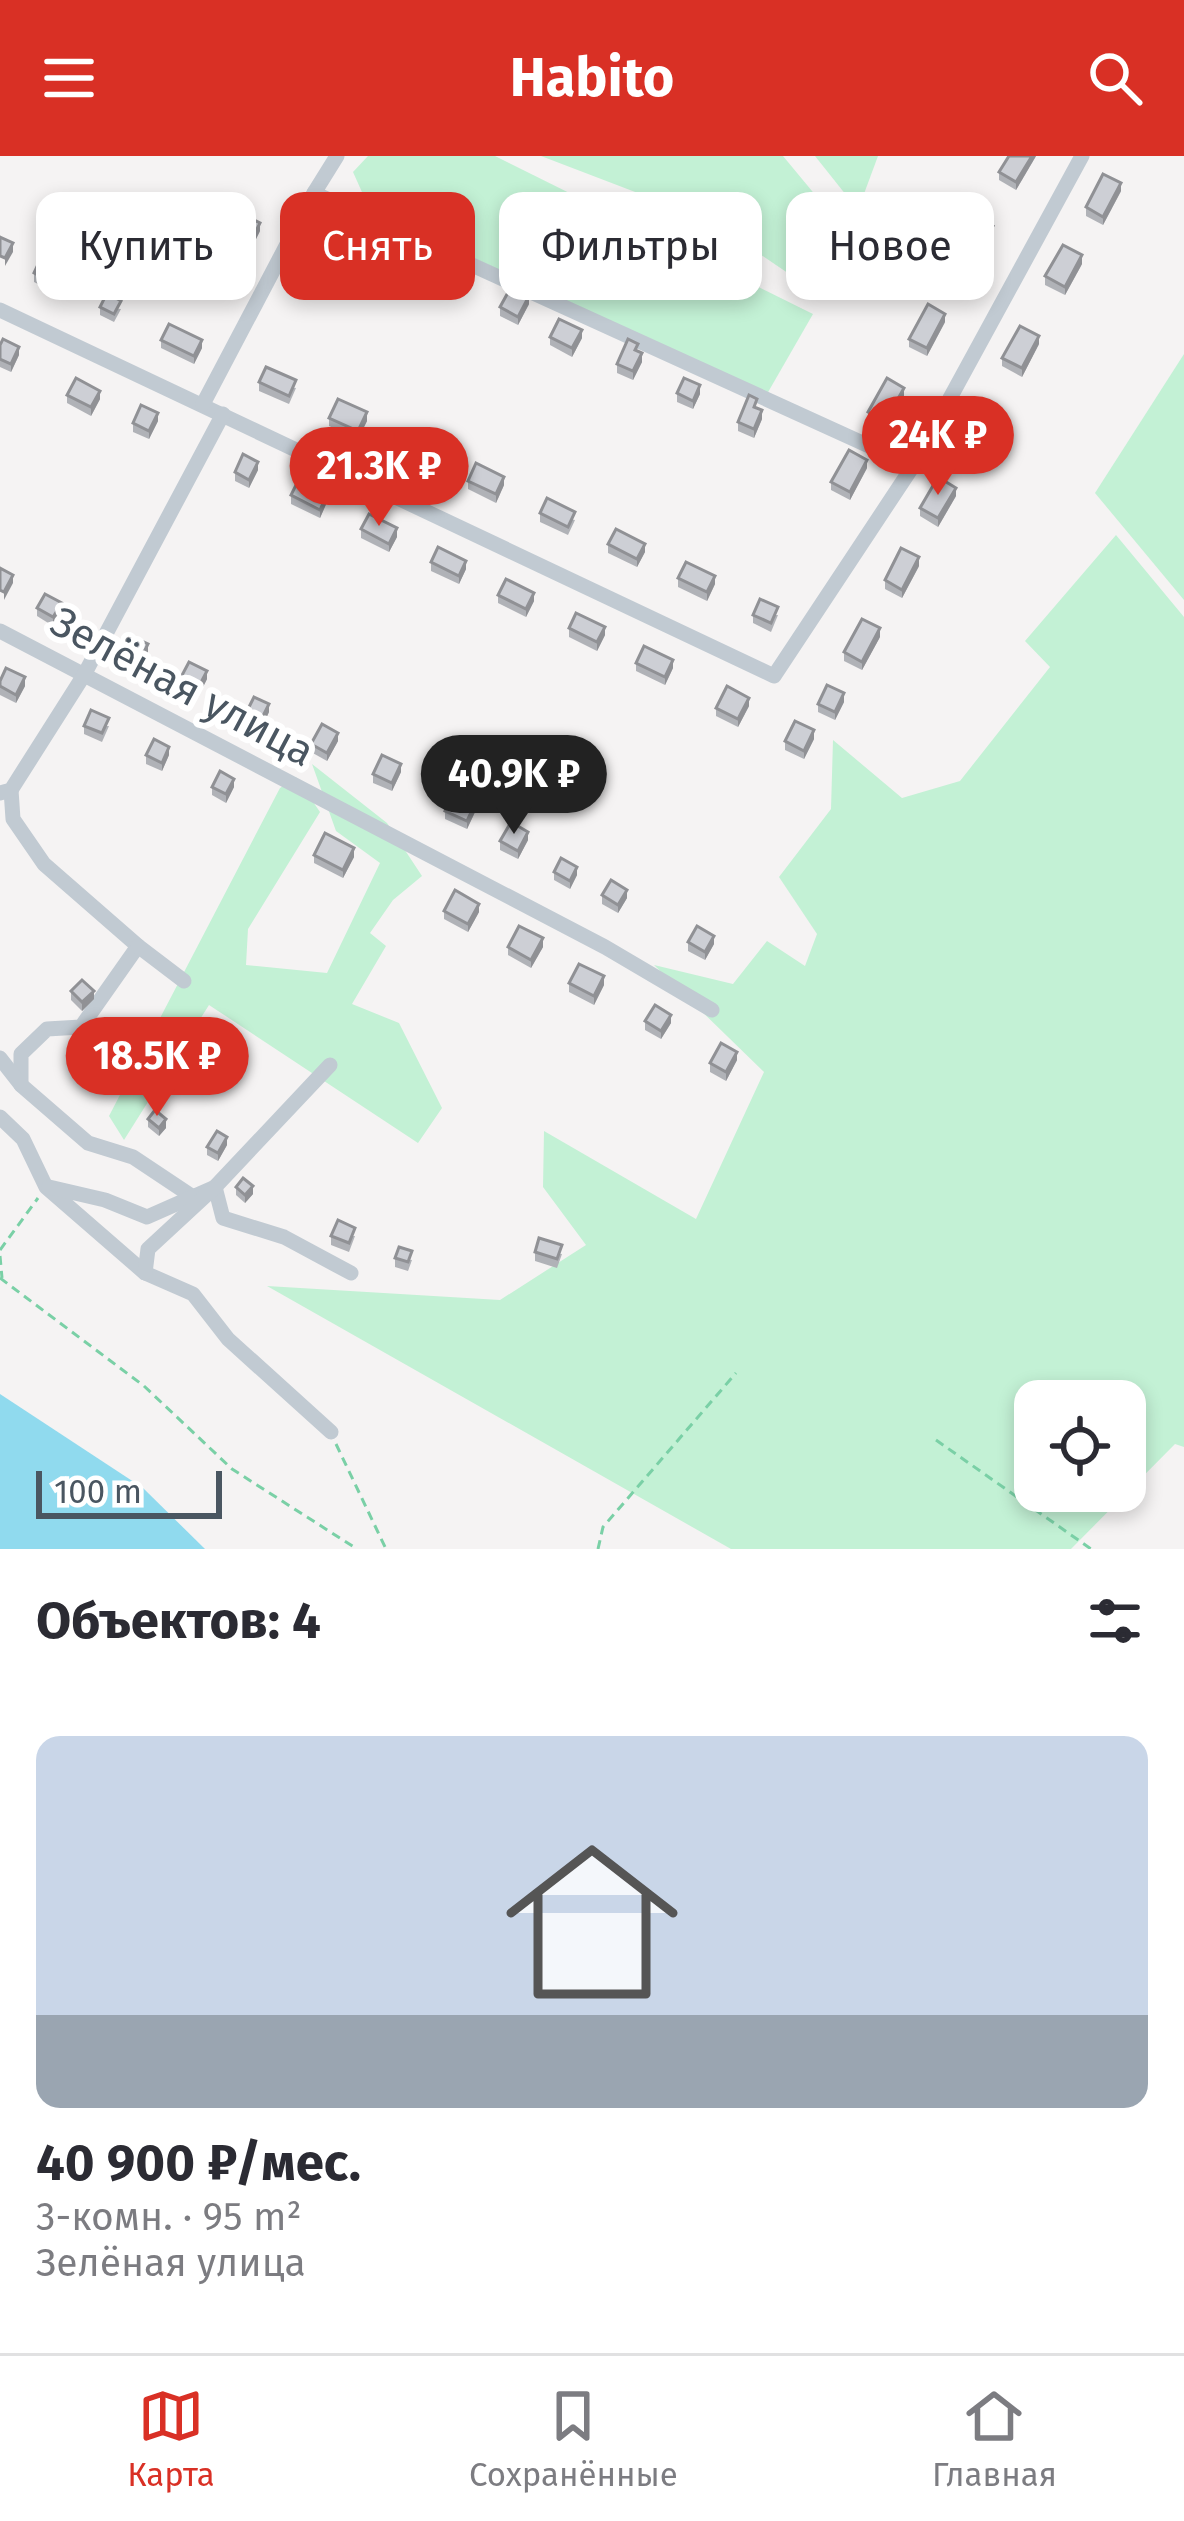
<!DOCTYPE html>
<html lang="ru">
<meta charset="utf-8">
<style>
body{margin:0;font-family:"Fira Sans",sans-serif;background:#f7f7f7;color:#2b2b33;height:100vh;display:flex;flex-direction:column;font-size:45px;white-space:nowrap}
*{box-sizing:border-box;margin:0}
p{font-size:39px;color:#7c7c81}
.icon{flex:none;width:66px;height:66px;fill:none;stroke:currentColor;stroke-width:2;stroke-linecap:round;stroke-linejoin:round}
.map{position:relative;height:1393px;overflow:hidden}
.side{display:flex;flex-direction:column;background:#fff;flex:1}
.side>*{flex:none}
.guide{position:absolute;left:36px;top:36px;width:1113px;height:108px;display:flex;gap:24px}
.controls{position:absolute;left:1014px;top:1224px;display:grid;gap:24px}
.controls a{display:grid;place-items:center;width:132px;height:132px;border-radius:24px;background:#fff;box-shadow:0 6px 18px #0003;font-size:60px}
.scale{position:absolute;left:36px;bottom:30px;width:186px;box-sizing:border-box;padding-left:12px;border:6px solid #4a5661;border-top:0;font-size:33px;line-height:42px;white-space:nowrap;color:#4a5661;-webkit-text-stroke:9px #fff;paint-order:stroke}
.price{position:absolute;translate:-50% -102px;padding:0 27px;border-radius:42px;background:#d93025;color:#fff;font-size:39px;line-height:78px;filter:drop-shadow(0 3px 6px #0008)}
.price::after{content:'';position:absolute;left:50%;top:72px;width:36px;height:27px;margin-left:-18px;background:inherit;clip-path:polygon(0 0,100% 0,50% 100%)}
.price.on{background:#222;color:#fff}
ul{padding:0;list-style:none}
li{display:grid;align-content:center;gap:24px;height:636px;padding:0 36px}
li+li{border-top:3px solid #e1e1e2}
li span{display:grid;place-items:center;height:372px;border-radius:24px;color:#555}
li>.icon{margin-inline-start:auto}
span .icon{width:216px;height:216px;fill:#fffc;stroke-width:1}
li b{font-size:51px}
h2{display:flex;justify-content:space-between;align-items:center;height:144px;padding:0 36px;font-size:51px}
.tag{padding:0 42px;border-radius:24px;background:#fff;box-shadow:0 6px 18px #0003;font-size:42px;line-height:108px}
.tag.on{background:#d93025;color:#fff}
header{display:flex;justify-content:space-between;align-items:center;height:156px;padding:0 36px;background:#d93025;color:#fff;font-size:54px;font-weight:700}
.menu{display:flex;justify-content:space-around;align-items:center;height:168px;border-top:3px solid #e1e1e2;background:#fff;font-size:33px;color:#7c7c81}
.menu a{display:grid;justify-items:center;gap:6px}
.menu .on{color:#d93025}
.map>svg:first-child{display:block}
.green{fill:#c3f1d5;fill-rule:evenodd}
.water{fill:#90daee}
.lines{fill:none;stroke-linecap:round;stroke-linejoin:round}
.path{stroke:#7ad0a6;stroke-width:3;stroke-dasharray:9 6;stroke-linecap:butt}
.minor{stroke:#c1cad2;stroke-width:15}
.wall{fill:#b0b2b7}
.shaded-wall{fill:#909195}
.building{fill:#cdcfd5;stroke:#909195;stroke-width:3}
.labels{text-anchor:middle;stroke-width:12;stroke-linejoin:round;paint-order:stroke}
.street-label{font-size:42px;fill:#4a5661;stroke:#fff}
</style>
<header><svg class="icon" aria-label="menu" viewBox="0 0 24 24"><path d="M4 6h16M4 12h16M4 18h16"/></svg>Habito<svg class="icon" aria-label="search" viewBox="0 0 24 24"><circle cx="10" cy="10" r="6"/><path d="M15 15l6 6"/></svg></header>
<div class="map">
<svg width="1184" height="1393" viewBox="0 0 1184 1393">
<rect width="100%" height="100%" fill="#f5f3f3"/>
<g class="green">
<polygon points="368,0 495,0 813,158 767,238 370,54 353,16"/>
<polygon points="541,0 783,0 836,64 804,128 711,65"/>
<polygon points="815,0 878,0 858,54"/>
<polygon points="1184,198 1184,444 1095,337"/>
<path d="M1116 379 1184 461V1291L1175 1288 1071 1393H731L267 1130 500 1144 586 1089 543 1031 544 975 696 1063 764 916 654 809 733 828 767 785 805 810 817 778 779 721 831 653 833 584 902 642 960 625 1050 511 1025 485ZM1035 1245H1125V1335H1035Z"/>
<polygon points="312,608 387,667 422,720 393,744 370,777 386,790 352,848 399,867 442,952 418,987 209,849 124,984 109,960 280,632 296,621 320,656 248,773 246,809 327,817 380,707 336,675"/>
</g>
<polygon class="water" points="0,1238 143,1332 205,1393 0,1393"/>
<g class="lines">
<g class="path">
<polyline points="0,1094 38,1042"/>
<polyline points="0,1100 2,1122"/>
<polyline points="0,1122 144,1230 232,1313 357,1393"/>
<polyline points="936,1284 1091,1393"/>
<polyline points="336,1288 386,1393"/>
<polyline points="598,1393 603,1371 736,1217"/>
</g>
<g class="minor">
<polyline points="314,37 913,310"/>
<polyline points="0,154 774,520 913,310 1082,0"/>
<polyline points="203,248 314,37 337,0"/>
<polyline points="0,475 605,791 712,854"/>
<polyline points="11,634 13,663 44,708 138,790 81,871 47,873 21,898 21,929"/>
<polyline points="0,637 11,634 84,519 223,258"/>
<polyline points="138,790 184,825"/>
<polyline points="0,902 21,929 88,987 133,1001 193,1041"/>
<polyline points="0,961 23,983 46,1031 145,1117 193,1138 228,1183 331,1276"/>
<polyline points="49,1031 105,1044 147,1061 215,1031 223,1062 284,1081 351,1117"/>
<polyline points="145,1117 148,1093 215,1031 330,909"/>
</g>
</g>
<g class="wall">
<polygon points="1036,0 1016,34 999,24 999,16"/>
<polygon points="1121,35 1103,69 1086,60 1086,51"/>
<polygon points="345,62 351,73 344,90 327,84 327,76"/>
<polygon points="260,75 245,105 230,98 230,90"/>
<polygon points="993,78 973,112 956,102 956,93"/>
<polygon points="379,98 404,98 397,114 379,107"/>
<polygon points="1082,108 1065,139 1045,129 1045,120"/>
<polygon points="34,117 59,117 50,134 34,126"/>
<polygon points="462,124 456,141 441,135 441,127"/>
<polygon points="529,148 518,169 500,160 500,151"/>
<polygon points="100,151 121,153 114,166 100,159"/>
<polygon points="945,166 927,200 909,191 909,183"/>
<polygon points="550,181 582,182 572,201 550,189"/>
<polygon points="161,184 202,192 194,208 161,192"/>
<polygon points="1039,188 1022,221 1002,210 1002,202"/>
<polygon points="0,189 19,199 11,216 0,211"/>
<polygon points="638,196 642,206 633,224 617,217 617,208"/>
<polygon points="259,226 296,232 289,248 259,235"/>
<polygon points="677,237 700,238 693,253 677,246"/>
<polygon points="67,239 100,243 91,260 67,247"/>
<polygon points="904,241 885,274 868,264 868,256"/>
<polygon points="329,262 367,265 358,283 329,270"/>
<polygon points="762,263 754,282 738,275 738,266"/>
<polygon points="158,265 149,283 133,276 133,267"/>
<polygon points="993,266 976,297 960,288 960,280"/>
<polygon points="401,291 436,298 428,313 401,299"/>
<polygon points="867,312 850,344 831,334 831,326"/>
<polygon points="258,314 249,332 235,325 235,316"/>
<polygon points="468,325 504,329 496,347 468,333"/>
<polygon points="291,339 327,346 320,362 291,348"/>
<polygon points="956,340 938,371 920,360 920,352"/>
<polygon points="540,357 575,364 568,379 540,366"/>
<polygon points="361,373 397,381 389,396 361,382"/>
<polygon points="608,388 645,396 637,411 608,397"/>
<polygon points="431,406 466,413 459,428 431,415"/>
<polygon points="919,410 902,442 885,433 885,424"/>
<polygon points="678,422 715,428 707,445 678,431"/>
<polygon points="498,439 534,445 526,461 498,447"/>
<polygon points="37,452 62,456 53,470 37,460"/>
<polygon points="753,459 778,459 771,476 753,467"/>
<polygon points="569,472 605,479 597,495 569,481"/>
<polygon points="880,481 862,514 844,505 844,496"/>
<polygon points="121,495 148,496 140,512 121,503"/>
<polygon points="636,507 673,512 665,529 636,515"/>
<polygon points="180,523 207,523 198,541 180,532"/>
<polygon points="0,525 25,530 16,547 0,539"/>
<polygon points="844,546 835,564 818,556 818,548"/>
<polygon points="749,550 738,571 716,560 716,552"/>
<polygon points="269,556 261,573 246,565 246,557"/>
<polygon points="84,570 109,570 102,586 84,578"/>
<polygon points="814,583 804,603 785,594 785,585"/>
<polygon points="338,585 327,605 311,596 311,588"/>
<polygon points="146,599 169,599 162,615 146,608"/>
<polygon points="401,616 392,635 373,627 373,618"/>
<polygon points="212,631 234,631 226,647 212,639"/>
<polygon points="445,655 475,656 467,673 445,663"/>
<polygon points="528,684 518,703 500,694 500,685"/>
<polygon points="314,699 354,701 343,722 314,707"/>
<polygon points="554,716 577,719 570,733 554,724"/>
<polygon points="602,739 627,742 618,757 602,748"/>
<polygon points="444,755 479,756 468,776 444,763"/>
<polygon points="688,786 714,788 705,804 688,795"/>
<polygon points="508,791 543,791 531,812 508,799"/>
<polygon points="569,827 604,829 594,849 569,836"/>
<polygon points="71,835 94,843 82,855 71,844"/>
<polygon points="645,865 671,867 661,883 645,874"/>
<polygon points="737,904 726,925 710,916 710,907"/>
<polygon points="148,963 166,972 159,980 148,971"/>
<polygon points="227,989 218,1005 207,999 207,991"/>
<polygon points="236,1031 253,1038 245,1047 236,1039"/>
<polygon points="331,1080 355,1080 349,1096 331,1089"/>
<polygon points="535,1096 562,1098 557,1112 535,1105"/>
<polygon points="395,1102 412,1104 408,1115 395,1111"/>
</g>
<g class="shaded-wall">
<polygon points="1032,0 1036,0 1016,34 1016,26"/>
<polygon points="1121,27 1121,35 1103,69 1103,61"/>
<polygon points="260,67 260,75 245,105 245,97"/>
<polygon points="993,70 993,78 973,112 973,104"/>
<polygon points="13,87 13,96 5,110 5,102"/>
<polygon points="1082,99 1082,108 1065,139 1065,131"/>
<polygon points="59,109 59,117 50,134 50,126"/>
<polygon points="529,140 529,148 518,169 518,161"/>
<polygon points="945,158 945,166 927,200 927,192"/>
<polygon points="582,174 582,182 572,201 572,192"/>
<polygon points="1039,180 1039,188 1022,221 1022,212"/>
<polygon points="202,184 202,192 194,208 194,200"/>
<polygon points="19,191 19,199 11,216 11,208"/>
<polygon points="642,197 642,206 633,224 633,215"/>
<polygon points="700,229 700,238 693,253 693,245"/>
<polygon points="904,232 904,241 885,274 885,266"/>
<polygon points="100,235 100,243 91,260 91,251"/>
<polygon points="762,254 762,263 754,282 754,273"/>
<polygon points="367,256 367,265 358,283 358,275"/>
<polygon points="158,257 158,265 149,283 149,275"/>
<polygon points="993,258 993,266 976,297 976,288"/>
<polygon points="436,290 436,298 428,313 428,305"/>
<polygon points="867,304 867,312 850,344 850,336"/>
<polygon points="258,306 258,314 249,332 249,324"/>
<polygon points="504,321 504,329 496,347 496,338"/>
<polygon points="956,332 956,340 938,371 938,362"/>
<polygon points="327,338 327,346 320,362 320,354"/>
<polygon points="397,372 397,381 389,396 389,388"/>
<polygon points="645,388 645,396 637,411 637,403"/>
<polygon points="919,401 919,410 902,442 902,434"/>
<polygon points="466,405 466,413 459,428 459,420"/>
<polygon points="13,419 13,427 4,444 4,436"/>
<polygon points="715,420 715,428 707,445 707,436"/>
<polygon points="534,437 534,445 526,461 526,453"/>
<polygon points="62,447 62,456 53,470 53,461"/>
<polygon points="605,471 605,479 597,495 597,486"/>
<polygon points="880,472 880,481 862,514 862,506"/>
<polygon points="148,488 148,496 140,512 140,504"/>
<polygon points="673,504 673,512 665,529 665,521"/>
<polygon points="207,515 207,523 198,541 198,532"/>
<polygon points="25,521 25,530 16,547 16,539"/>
<polygon points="844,537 844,546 835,564 835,556"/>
<polygon points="749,542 749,550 738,571 738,563"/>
<polygon points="269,548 269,556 261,573 261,564"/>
<polygon points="814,574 814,583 804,603 804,595"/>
<polygon points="338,577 338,585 327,605 327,597"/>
<polygon points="169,591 169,599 162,615 162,607"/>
<polygon points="401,608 401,616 392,635 392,627"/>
<polygon points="234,623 234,631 226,647 226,638"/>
<polygon points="475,648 475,656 467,673 467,665"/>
<polygon points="528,676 528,684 518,703 518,695"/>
<polygon points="354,692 354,701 343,722 343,714"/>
<polygon points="577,711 577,719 570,733 570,725"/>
<polygon points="627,734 627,742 618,757 618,749"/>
<polygon points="479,748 479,756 468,776 468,768"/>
<polygon points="714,780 714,788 705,804 705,796"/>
<polygon points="543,782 543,791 531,812 531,804"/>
<polygon points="604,820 604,829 594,849 594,840"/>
<polygon points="94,835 94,843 82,855 82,846"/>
<polygon points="671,859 671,867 661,883 661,875"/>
<polygon points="737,896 737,904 726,925 726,916"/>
<polygon points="166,963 166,972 159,980 159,972"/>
<polygon points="227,981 227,989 218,1005 218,997"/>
<polygon points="253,1030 253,1038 245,1047 245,1039"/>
</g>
<g class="building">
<polygon points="1009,0 1032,0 1016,26 999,16"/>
<polygon points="1103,18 1121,27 1103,61 1086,51"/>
<polygon points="336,50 346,53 343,61 351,64 344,82 327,76"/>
<polygon points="244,59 260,67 245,97 230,90"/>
<polygon points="976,59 993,70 973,104 956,93"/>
<polygon points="389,74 398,77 395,86 404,89 397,106 379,98"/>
<polygon points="0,81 13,87 5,102 0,100"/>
<polygon points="1063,89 1082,99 1065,131 1045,120"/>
<polygon points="42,100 59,109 50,126 34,117"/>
<polygon points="450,102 459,105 456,113 462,116 456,133 441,127"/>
<polygon points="511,131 529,140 518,161 500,151"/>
<polygon points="107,137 121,145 114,158 100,151"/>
<polygon points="928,148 945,158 927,192 909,183"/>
<polygon points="559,163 582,174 572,192 550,181"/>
<polygon points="169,168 202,184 194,200 161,184"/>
<polygon points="1020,170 1039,180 1022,212 1002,202"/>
<polygon points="3,183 19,191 11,208 0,203 0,189"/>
<polygon points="628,183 638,188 635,194 642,197 633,215 617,208"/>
<polygon points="266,211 296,224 289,240 259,226"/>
<polygon points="76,222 100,235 91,251 67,239"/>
<polygon points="684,222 700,229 693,245 677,237"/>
<polygon points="887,222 904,232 885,266 868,256"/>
<polygon points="749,239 757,243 754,251 762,254 754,273 738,266"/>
<polygon points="338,243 367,256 358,275 329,262"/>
<polygon points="141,249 158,257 149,275 133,267"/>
<polygon points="976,249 993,258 976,288 960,280"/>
<polygon points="409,276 436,290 428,305 401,291"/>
<polygon points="849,294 867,304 850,336 831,326"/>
<polygon points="243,298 258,306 249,324 235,316"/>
<polygon points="476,307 504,321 496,338 468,325"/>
<polygon points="938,321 956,332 938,362 920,352"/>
<polygon points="299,323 327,338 320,354 291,339"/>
<polygon points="547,342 575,356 568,371 540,357"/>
<polygon points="369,358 397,372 389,388 361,373"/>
<polygon points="616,373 645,388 637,403 608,388"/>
<polygon points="438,391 466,405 459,420 431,406"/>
<polygon points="901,392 919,401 902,434 885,424"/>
<polygon points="686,406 715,420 707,436 678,422"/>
<polygon points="0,412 13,419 4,436 0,434"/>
<polygon points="506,423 534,437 526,453 498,439"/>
<polygon points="45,438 62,447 53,461 37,452"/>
<polygon points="760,443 778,451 771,467 753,459"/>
<polygon points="576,457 605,471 597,486 569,472"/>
<polygon points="862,463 880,472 862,506 844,496"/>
<polygon points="129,479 148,488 140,504 121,495"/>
<polygon points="644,490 673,504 665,521 636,507"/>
<polygon points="189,506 207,515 198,532 180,523"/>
<polygon points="6,512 25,521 16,539 0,530 0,525"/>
<polygon points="827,529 844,537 835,556 818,548"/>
<polygon points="727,530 749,542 738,563 716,552"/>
<polygon points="254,541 269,548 261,564 246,557"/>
<polygon points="91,554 109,562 102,577 84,570"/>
<polygon points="795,565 814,574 804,595 785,585"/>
<polygon points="322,568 338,577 327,597 311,588"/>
<polygon points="154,583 169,591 162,607 146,599"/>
<polygon points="382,599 401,608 392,627 373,618"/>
<polygon points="220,615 234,623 226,638 212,631"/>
<polygon points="452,638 475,648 467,665 445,655"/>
<polygon points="511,666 528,676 518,695 500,685"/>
<polygon points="325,677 354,692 343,714 314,699"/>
<polygon points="561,702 577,711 570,725 554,716"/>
<polygon points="611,724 627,734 618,749 602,739"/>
<polygon points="455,734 479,748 468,768 444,755"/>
<polygon points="519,770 543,782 531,804 508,791"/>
<polygon points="697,770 714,780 705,796 688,786"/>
<polygon points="579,808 604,820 594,840 569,827"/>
<polygon points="82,824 94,835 82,846 71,835"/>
<polygon points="655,849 671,859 661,875 645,865"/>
<polygon points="721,887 737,896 726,916 710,907"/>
<polygon points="155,954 166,963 159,972 148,963"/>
<polygon points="217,975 227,981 218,997 207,991"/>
<polygon points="243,1022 253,1030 245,1039 236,1031"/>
<polygon points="338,1064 355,1072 349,1087 331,1080"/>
<polygon points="539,1082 562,1089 557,1103 535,1096"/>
<polygon points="399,1091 412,1095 408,1106 395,1102"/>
</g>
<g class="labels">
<g class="street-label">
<text transform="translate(183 530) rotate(28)" y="15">Зелёная улица</text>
</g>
</g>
</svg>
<div class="controls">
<a><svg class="icon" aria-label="locate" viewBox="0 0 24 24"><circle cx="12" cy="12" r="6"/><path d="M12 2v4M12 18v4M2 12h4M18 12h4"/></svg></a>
</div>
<div class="scale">100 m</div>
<b class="price" style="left:938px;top:342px">24K ₽</b>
<b class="price" style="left:379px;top:373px">21.3K ₽</b>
<b class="price on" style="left:514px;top:681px">40.9K ₽</b>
<b class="price" style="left:157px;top:963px">18.5K ₽</b>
<div class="guide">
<a class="tag">Купить</a>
<a class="tag on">Снять</a>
<a class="tag">Фильтры</a>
<a class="tag">Новое</a>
</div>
</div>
<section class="side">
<h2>Объектов: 4<svg class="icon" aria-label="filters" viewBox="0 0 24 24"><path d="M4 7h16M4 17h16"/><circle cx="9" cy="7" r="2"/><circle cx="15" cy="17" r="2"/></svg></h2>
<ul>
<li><span style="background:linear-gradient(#c9d6e8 75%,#9aa5b1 0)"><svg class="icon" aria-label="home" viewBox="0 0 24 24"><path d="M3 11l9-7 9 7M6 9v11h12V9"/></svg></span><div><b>40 900 ₽/мес.</b><p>3-комн. · 95 m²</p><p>Зелёная улица</p></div></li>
</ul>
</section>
<nav class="menu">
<a class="on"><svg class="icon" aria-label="map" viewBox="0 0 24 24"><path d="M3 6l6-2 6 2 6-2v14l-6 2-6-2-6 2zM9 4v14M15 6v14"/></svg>Карта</a>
<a><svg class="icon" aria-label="saved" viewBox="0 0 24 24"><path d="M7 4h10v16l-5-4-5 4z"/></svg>Сохранённые</a>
<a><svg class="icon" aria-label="home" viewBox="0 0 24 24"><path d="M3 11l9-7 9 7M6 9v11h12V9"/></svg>Главная</a>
</nav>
